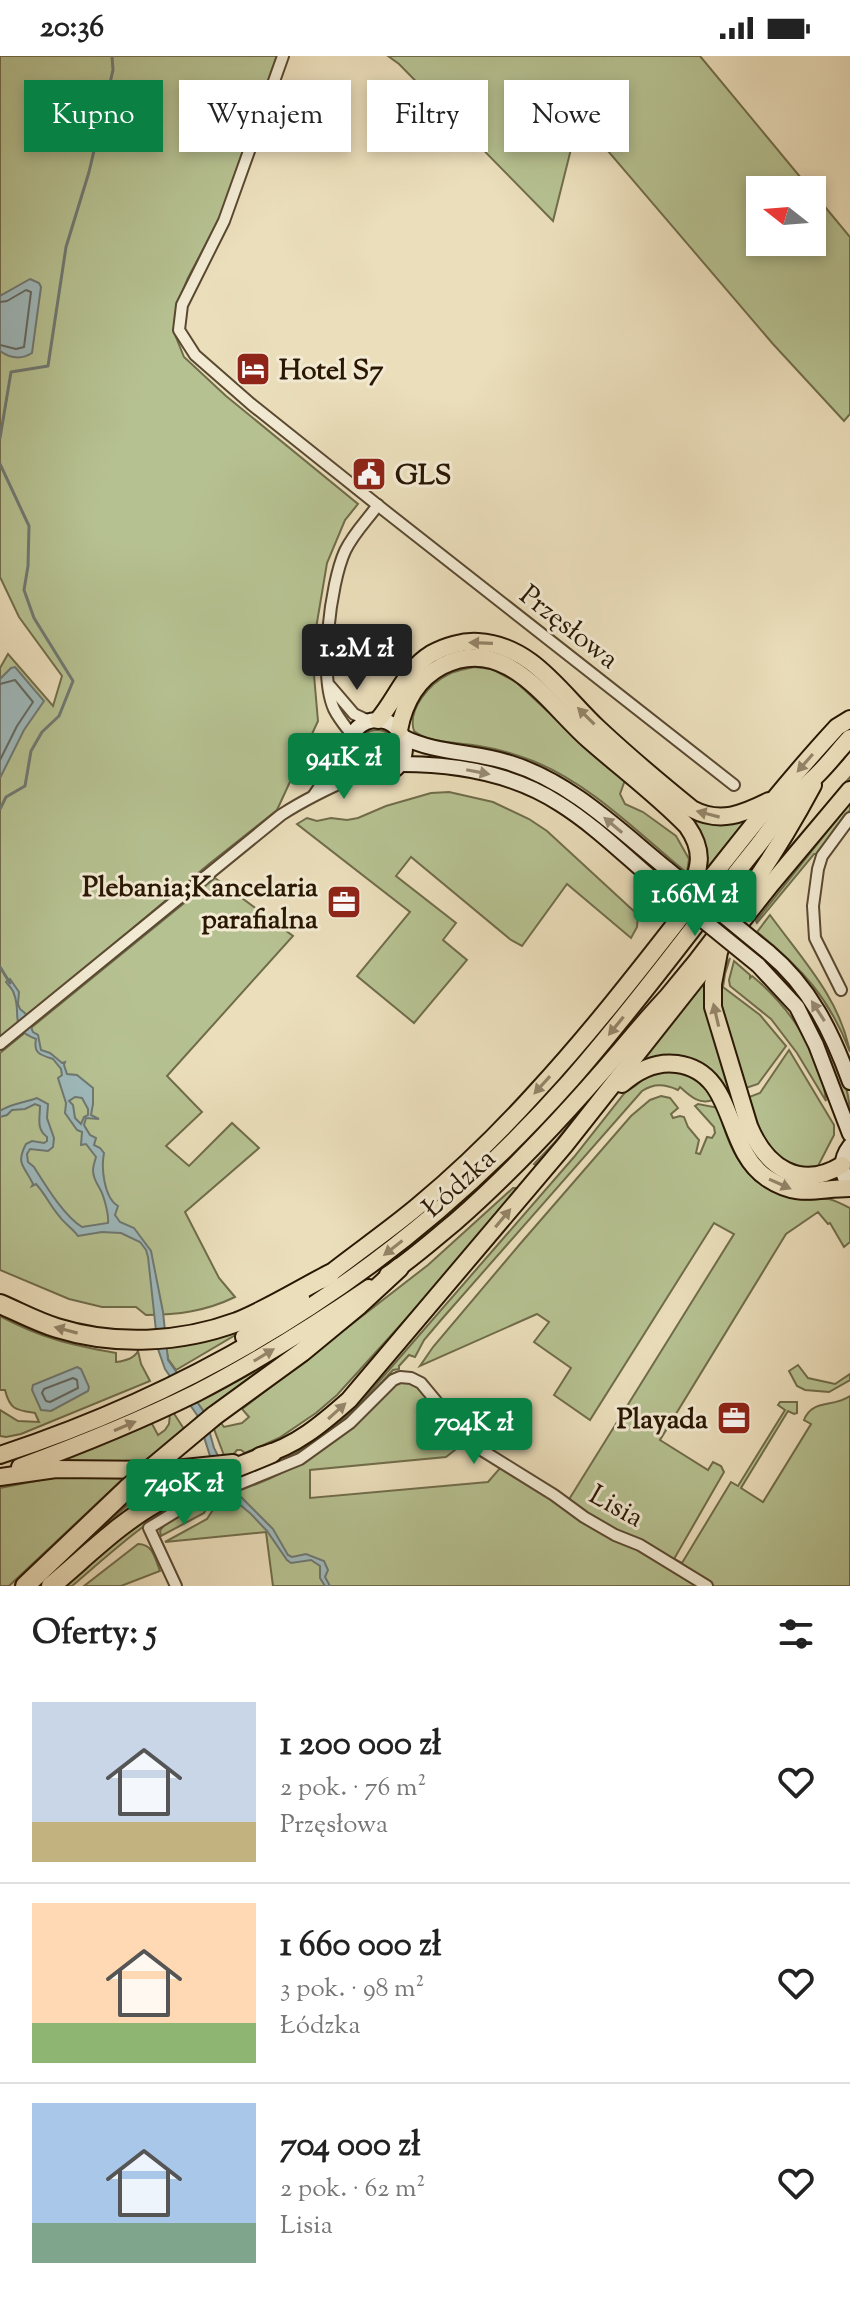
<!DOCTYPE html>
<html lang="pl">
<meta charset="utf-8">
<style>
body{margin:0;font-family:"Sorts Mill Goudy",serif;background:#f6f6f6;color:#222;height:100vh;display:flex;flex-direction:column;font-size:30px;white-space:nowrap}
*{box-sizing:border-box;margin:0}
p{font-size:26px;color:#767676}
.icon{flex:none;width:44px;height:44px;fill:none;stroke:currentColor;stroke-width:2;stroke-linecap:round;stroke-linejoin:round}
.map{position:relative;height:1530px;overflow:hidden}
.panel{display:flex;flex-direction:column;background:#fff;flex:1}
.panel>*{flex:none}
.guide{position:absolute;left:24px;top:24px;width:802px;height:72px;display:flex;gap:16px}
.needle{width:52px;rotate:287deg}
.tools{position:absolute;left:746px;top:120px;display:grid;gap:16px}
.tools a{display:grid;place-items:center;width:80px;height:80px;border-radius:0px;background:#fff;box-shadow:0 4px 12px #0003;font-size:40px}
.price{position:absolute;translate:-50% -68px;padding:0 18px;border-radius:8px;background:#0b8043;color:#fff;font-size:26px;line-height:52px;filter:drop-shadow(0 2px 4px #0008)}
.price::after{content:'';position:absolute;left:50%;top:48px;width:24px;height:18px;margin-left:-12px;background:inherit;clip-path:polygon(0 0,100% 0,50% 100%)}
.price.current{background:#222;color:#fff}
ul{padding:0;list-style:none}
li{display:flex;align-items:center;gap:24px;height:200px;padding:0 32px}
li+li{border-top:2px solid #e0e0e0}
li span{display:grid;place-items:center;flex:none;width:224px;height:160px;border-radius:0px;color:#555}
li>.icon{margin-inline-start:auto}
span .icon{width:96px;height:96px;fill:#fffc;stroke-width:1}
li b{font-size:34px}
h2{display:flex;justify-content:space-between;align-items:center;height:96px;padding:0 32px;font-size:34px}
.tag{padding:0 28px;border-radius:0px;background:#fff;box-shadow:0 4px 12px #0003;font-size:28px;line-height:72px}
.tag.current{background:#0b8043;color:#fff}
.status{display:flex;justify-content:space-between;align-items:center;height:56px;padding:0 40px;background:#fff;direction:ltr}
.status svg{height:22px;fill:currentColor}
.map>svg:first-child{display:block}
.green{fill:#b6c191;stroke:#706c4a;stroke-width:2}
.water{fill:#9eb9bc;stroke:#6f7872;stroke-width:2;fill-rule:evenodd}
.lines{fill:none;stroke-linecap:round;stroke-linejoin:round}
.shore{stroke:#646860;stroke-width:2}
.stream{stroke:#6f7872;stroke-width:3}
.street-casing{stroke:#5a4931;stroke-width:14}
.secondary-casing{stroke:#291703;stroke-width:18}
.primary-casing{stroke:#291703;stroke-width:20}
.highway-casing{stroke:#291703;stroke-width:22}
.street{stroke:#f2ead3;stroke-width:10}
.secondary{stroke:#f2ead3;stroke-width:14}
.primary{stroke:#ebdebb;stroke-width:16}
.highway{stroke:#ebdebb;stroke-width:18}
.secondary-bridge-casing{stroke:#291703;stroke-width:18;stroke-linecap:butt}
.highway-bridge-casing{stroke:#291703;stroke-width:22;stroke-linecap:butt}
.secondary-bridge{stroke:#f2ead3;stroke-width:14}
.highway-bridge{stroke:#ebdebb;stroke-width:18}
.oneway{fill:#948468}
.oneway2{fill:#988b75}
.labels{text-anchor:middle;stroke-width:6;stroke-linejoin:round;paint-order:stroke}
.poi-label{font-size:28px;font-weight:bold;fill:#291703;stroke:#f2ead3;text-anchor:start}
.street-label{font-size:28px;fill:#291703;stroke:#f2ead3}
</style>
<div class="status"><b>20:36</b><svg viewBox="0 0 49 12"><path d="M0 12V9h3v3zM5 12V6h3v6zM10 12V3h3v9zM15 12V0h3v12zM26 1h20v11H26zM47 4h2v5h-2z"/></svg></div>
<div class="map">
<svg width="850" height="1530" viewBox="0 0 850 1530">
<rect width="100%" height="100%" fill="#ebdebb"/>
<filter id="stains"><feTurbulence type="fractalNoise" baseFrequency=".0025" numOctaves="4"/><feColorMatrix values="0 0 0 0 .2 0 0 0 0 .09 0 0 0 0 .02 0 0 0 .5 -.17"/></filter>
<radialGradient id="worn" r=".72"><stop offset=".6" stop-color="#630" stop-opacity="0"/><stop offset="1" stop-color="#630" stop-opacity=".3"/></radialGradient>
<g class="green">
<polygon points="0,0 277,0 219,163 188,222 178,246 174,276 184,301 226,340 358,448 345,464 327,507 312,596 318,665 277,754 209,808 0,984 0,612 8,598 53,650 62,620 19,561 0,521"/>
<polygon points="388,0 700,0 811,134 760,134 760,186 812,186 812,135 850,181 850,358 844,365 773,288 579,61 553,165 399,8"/>
<polygon points="464,593 490,593 525,608 685,754 749,761 704,816 705,798 534,621 452,600 395,660 390,658 435,603"/>
<path d="M474 611 492 613 516 626 598 702 625 724 620 738 625 748 643 756 676 780 689 803 687 817C639 778 591 728 533 705 515 698 498 693 479 690 459 686 430 688 414 675 407 653 430 627 449 618 457 614 466 613 474 611Z"/>
<circle cx="377" cy="693" r="19"/>
<polygon points="850,721 850,728 570,1076 537,1110 534,1108 555,1086 783,799"/>
<polygon points="449,736 493,746 529,763 547,775 638,859 637,871 631,882 567,828 522,890 511,884 411,801 396,820 456,867 443,884 467,904 414,967 357,920 410,856 297,768 307,762 317,765 331,762 347,764 358,762 386,750 431,737"/>
<polygon points="850,747 850,754 817,798 814,798 757,867 756,865"/>
<path d="M215 822 293 880 167 1020 202 1056 166 1090 189 1110 232 1067 259 1092 185 1156 219 1222 235 1241C206 1255 178 1259 146 1259L136 1251H102L69 1243 0 1214V997Z"/>
<path d="M770 859C802 903 839 941 850 996 830 943 801 911 757 876Z"/>
<path d="M751 892C764 903 778 913 789 925 817 957 850 1018 850 1060 837 1024 827 987 806 955 791 933 768 914 750 895Z"/>
<path d="M730 902 725 918 723 931 760 959 786 990 758 1028 746 1032C734 993 705 938 730 902Z"/>
<path d="M734 905 750 919V922L752 920C789 950 821 997 826 1045L797 997 771 963 730 930 729 924Z"/>
<polygon points="707,920 753,1093 823,1125 825,1129 782,1123 759,1108 718,1023 640,1007"/>
<path d="M789 994 834 1069V1079L817 1112C769 1110 761 1081 749 1041L760 1037Z"/>
<path d="M670 1013C689 1019 704 1025 713 1044 699 1049 690 1040 680 1031L678 1034C665 1028 654 1027 642 1035L441 1264 424 1284 415 1301 409 1299 399 1310V1313L393 1314C364 1346 333 1379 294 1400 278 1409 260 1415 242 1422L241 1419C286 1409 322 1382 355 1353L574 1101 627 1034C635 1032 637 1027 644 1023 652 1017 660 1015 670 1013Z"/>
<path d="M661 1040 670 1042 678 1052 671 1058 673 1062 680 1060 684 1061 688 1071 699 1084 696 1097 700 1098 707 1081 712 1082 715 1077 714 1071 695 1050 698 1048 719 1052C729 1100 750 1135 802 1143 810 1145 818 1142 827 1143 834 1143 843 1149 850 1152V1186L844 1191 830 1167 828 1168 818 1156 786 1178 660 1384 708 1414 713 1406 721 1410 724 1416 674 1503 682 1507 731 1426 738 1430 785 1354 778 1349 780 1346H797V1357L794 1358 788 1355 741 1432 763 1446 811 1368 804 1364C812 1343 832 1352 850 1340V1530H273L266 1476 165 1486 207 1463 216 1449 215 1443C265 1427 313 1406 352 1370 365 1359 385 1327 402 1324 403 1324 413 1326 414 1326L465 1386 446 1401 310 1414V1442L488 1426 501 1411 568 1445 734 1178 714 1167 590 1364 554 1339 571 1312 534 1286 549 1266 537 1258 420 1310 433 1291 520 1188 631 1060 650 1044Z"/>
<polygon points="513,1132 518,1132 425,1242 337,1339 316,1357 279,1382 245,1397 241,1394 237,1394 232,1400 225,1402 214,1373 221,1367 224,1371 242,1367 249,1361 242,1353 428,1209"/>
<path d="M0 1260C41 1282 71 1289 116 1297V1306C125 1305 134 1303 138 1295L141 1308 150 1325 21 1378 6 1381 0 1380V1354L18 1365 39 1366 35 1357C16 1354 10 1354 5 1334H0Z"/>
<path d="M266 1261 176 1314 168 1303 166 1291C202 1288 234 1274 266 1261Z"/>
<polygon points="293,1289 204,1356 196,1345"/>
<polygon points="798,1309 808,1322 835,1328 850,1318 850,1324 829,1336 805,1334 797,1330 789,1315"/>
<polygon points="173,1356 184,1373 143,1407 46,1408 151,1366 158,1379 165,1374 169,1368 170,1358"/>
<polygon points="66,1419 126,1420 9,1530 0,1530 0,1432"/>
<polygon points="155,1420 189,1420 145,1443 42,1530 36,1530 140,1438 138,1434"/>
<path d="M202 1430 203 1435C153 1457 113 1495 72 1530H61L158 1451Z"/>
<path d="M210 1446 204 1457 161 1480 160 1475C169 1459 193 1451 210 1446Z"/>
<path d="M138 1488C153 1488 155 1502 160 1515L121 1530H84Z"/>
</g>
<g class="water">
<path d="M30 223 39 227 41 231 32 297C21 304 10 302 0 295V240Z"/>
<polygon points="15,611 44,645 24,674 0,722 0,623 11,612"/>
<path d="M10 923 19 936 18 948 20 953 26 958 33 976 38 979 41 994 50 997 62 1007 65 1006 64 1009 67 1018 77 1019 93 1032V1048L91 1059 99 1063 86 1062 84 1069 90 1079 96 1082 94 1089 100 1092 104 1097C101 1112 104 1142 118 1150L115 1159 120 1166 134 1172 151 1195 163 1256 168 1304 204 1356 214 1392 237 1437 273 1473 288 1499 292 1501 306 1498 324 1505 328 1514 325 1521 330 1530H325L320 1522V1510L311 1504 291 1507 287 1504 267 1475 251 1458 232 1442 211 1403 197 1359 165 1313 158 1293 148 1201 146 1194 140 1186 121 1177 102 1176 78 1180C73 1173 64 1167 60 1161 51 1151 46 1139 36 1128L32 1130 33 1128C25 1110 15 1109 26 1088L32 1085 44 1087 47 1085V1081C36 1073 40 1062 40 1050L35 1048 25 1053 12 1054 7 1059 0 1061V1055C11 1047 24 1047 37 1042L48 1048 47 1062 54 1082 53 1091 48 1095 30 1093 27 1098 28 1106 34 1111C46 1130 64 1160 82 1171L108 1167C109 1159 104 1140 100 1133 97 1127 93 1123 93 1114 93 1110 95 1105 96 1101L86 1088 81 1089 82 1076 77 1074 65 1057 66 1047 58 1022 62 1019 61 1013 53 1003C41 999 33 998 36 983 8 973 22 957 14 938 13 933 9 930 6 926ZM75 1041 82 1042 88 1053V1059L84 1061 81 1068 75 1062 73 1049 69 1045Z"/>
<polygon points="77,1311 81,1313 89,1331 88,1335 51,1355 41,1354 32,1334 33,1329"/>
</g>
<g class="lines">
<g class="shore">
<polyline points="0,246 7,245 26,234 31,236 24,291 16,293 0,289"/>
<polyline points="0,628 15,624 33,646 17,670 0,704"/>
<polygon points="73,1322 77,1324 78,1332 50,1346 46,1345 42,1337 44,1333"/>
</g>
<g class="stream">
<polyline points="0,382 11,316 48,310 66,191 89,116 113,14 112,0"/>
<polyline points="0,408 29,470 28,510 24,534 34,562 73,625 59,660 42,676 31,695 25,730 6,741 0,753"/>
<polyline points="0,911 10,927"/>
</g>
<g class="street-casing">
<g id="street">
<polyline points="283,0 224,165 182,249 179,274 195,299 251,348 380,451 734,729"/>
<polyline points="330,630 354,658 369,665"/>
<path d="M352 679C346 671 339 663 334 653 319 620 330 528 345 495 353 478 367 464 378 449"/>
<polyline points="314,739 322,727 350,701"/>
<polyline points="841,934 815,882 813,850 818,813 822,800 850,762"/>
<path d="M0 988 281 759C307 742 335 729 363 717"/>
<polyline points="176,1530 149,1472 185,1450 300,1403 350,1367 393,1324 400,1321 411,1322 421,1327 470,1386 480,1393 554,1439 584,1461 615,1479 640,1489 707,1530"/>
</g>
</g>
<g class="secondary-casing">
<g id="secondary">
<circle cx="377" cy="692" r="28"/>
<path d="M403 681C436 698 475 695 510 707 571 726 618 773 667 813"/>
<path d="M401 708C456 708 514 718 560 748 595 770 625 800 656 826"/>
<path d="M768 896C810 931 832 976 850 1026"/>
<polyline points="758,909 797,951 816,989 850,1078"/>
<path d="M850 1090C840 1103 840 1117 850 1130"/>
</g>
</g>
<g class="primary-casing">
<g id="primary">
<path d="M378 664C397 642 405 614 431 598 445 590 463 585 478 586 533 589 562 639 599 673 629 701 660 727 692 753 720 768 743 758 769 745"/>
<path d="M399 674C404 648 417 623 442 610 506 577 548 648 589 684 622 713 657 739 687 770 706 797 699 813 688 841"/>
<path d="M719 896 713 928V951L749 1070C766 1111 800 1135 842 1109"/>
<path d="M622 1028C638 1014 656 1005 677 1008 737 1016 723 1093 767 1122 799 1143 817 1132 850 1132"/>
<path d="M388 1219C412 1203 433 1184 455 1166 521 1108 579 1044 636 976 646 964 657 952 668 940 723 875 773 804 813 729"/>
<path d="M322 1224C353 1199 387 1176 418 1150 460 1115 499 1077 536 1036 643 920 730 787 837 671L850 663"/>
<polyline points="244,1281 301,1242"/>
<path d="M0 1399C225 1325 413 1202 570 1025 636 950 694 869 756 792 770 775 781 756 796 739 803 732 811 725 818 718 829 707 839 694 850 682"/>
<path d="M260 1400C295 1391 323 1367 349 1344L565 1089 772 827 850 734"/>
<path d="M20 1411C80 1389 139 1365 196 1337 256 1306 313 1270 369 1232"/>
<polyline points="0,1421 56,1413 165,1414 233,1407"/>
</g>
</g>
<g class="highway-casing">
<g id="highway">
<path d="M0 1248C19 1256 37 1266 57 1272 115 1290 180 1287 237 1266 269 1253 299 1234 330 1218"/>
<polyline points="214,1360 302,1296 359,1249 399,1212"/>
<polyline points="25,1530 128,1432"/>
<path d="M51 1530C87 1500 122 1464 163 1443 198 1424 236 1413 272 1397"/>
</g>
</g>
<use href="#street" class="street"/>
<use href="#secondary" class="secondary"/>
<use href="#primary" class="primary"/>
<use href="#highway" class="highway"/>
<g class="secondary-bridge-casing">
<g id="secondary-bridge">
<polyline points="667,813 768,896"/>
<polyline points="656,826 758,909"/>
</g>
</g>
<g class="highway-bridge-casing">
<polyline id="highway-bridge" points="128,1432 214,1360"/>
</g>
<use href="#secondary-bridge" class="secondary-bridge"/>
<use href="#highway-bridge" class="highway-bridge"/>
</g>
<defs><path id="oneway-solid" d="M-6-.8H1V-3.2L6.5 0L1 3.2V.8H-6Z" transform="scale(2)"/></defs>
<g class="oneway">
<use href="#oneway-solid" transform="translate(481 587) rotate(-178)"/>
<use href="#oneway-solid" transform="translate(586 660) rotate(-135)"/>
<use href="#oneway-solid" transform="translate(805 707) rotate(131)"/>
<use href="#oneway-solid" transform="translate(708 758) rotate(-165)"/>
<use href="#oneway-solid" transform="translate(716 959) rotate(-103)"/>
<use href="#oneway-solid" transform="translate(616 970) rotate(129)"/>
<use href="#oneway-solid" transform="translate(542 1029) rotate(132)"/>
<use href="#oneway-solid" transform="translate(780 1128) rotate(24)"/>
<use href="#oneway-solid" transform="translate(503 1162) rotate(-50)"/>
<use href="#oneway-solid" transform="translate(393 1192) rotate(142)"/>
<use href="#oneway-solid" transform="translate(66 1274) rotate(-165)"/>
<use href="#oneway-solid" transform="translate(264 1299) rotate(-31)"/>
<use href="#oneway-solid" transform="translate(337 1355) rotate(-42)"/>
<use href="#oneway-solid" transform="translate(125 1370) rotate(-23)"/>
</g>
<g class="oneway2">
<use href="#oneway-solid" transform="translate(478 716) rotate(11)"/>
<use href="#oneway-solid" transform="translate(613 769) rotate(-140)"/>
<use href="#oneway-solid" transform="translate(818 955) rotate(-123)"/>
</g>
<defs>
<g id="hotel-square" transform="scale(1.8)"><rect x="-9" y="-9" width="18" height="18" rx="4" fill="#8f2418" stroke="#f2ead3"/><path d="M-6-4.5h1.5V1H6V5H4.5V3h-9V5H-6ZM-4 0a1.8 1.8 0 1 1 3.6 0ZM.5 0V-2.5h3Q6-2.5 6 0Z" fill="#fff"/></g>
<g id="civic-square" transform="scale(1.8)"><rect x="-9" y="-9" width="18" height="18" rx="4" fill="#8f2418" stroke="#f2ead3"/><path d="M-.6-6.5H3V-4.5H.6V-3L4-1V1h2V6H-6V1h2V-1L-.6-3ZM-1.2 2.5V6h2.4V2.5Z" fill="#fff"/></g>
<g id="office-square" transform="scale(1.8)"><rect x="-9" y="-9" width="18" height="18" rx="4" fill="#8f2418" stroke="#f2ead3"/><path d="M-6-3h4V-5.5h4V-3h4V5H-6ZM-1-4.5V-3h2v-1.5ZM-6 0V1H6V0Z" fill="#fff"/></g>
</defs>
<g fill-rule="evenodd">
<use href="#hotel-square" x="253" y="313"/>
<use href="#civic-square" x="369" y="418"/>
<use href="#office-square" x="344" y="846"/>
<use href="#office-square" x="734" y="1362"/>
</g>
<g class="labels">
<g class="poi-label">
<text x="279" y="323">Hotel S7</text>
<text x="395" y="428">GLS</text>
<text x="318" y="840" text-anchor="end">Plebania;Kancelaria<tspan x="318" dy="32">parafialna</tspan></text>
<text x="708" y="1372" text-anchor="end">Playada</text>
</g>
<g class="street-label">
<text transform="translate(570 570) rotate(38)" y="10">Przęsłowa</text>
<text transform="translate(458 1126) rotate(-42)" y="10">Łódzka</text>
<text transform="translate(617 1449) rotate(29)" y="10">Lisia</text>
</g>
</g>
<rect width="100%" height="100%" filter="url(#stains)"/>
<rect width="100%" height="100%" fill="url(#worn)"/>
</svg>
<div class="tools">
<a><svg class="needle" viewBox="-14 -14 28 28"><path d="M0-13l5 13h-10z" fill="#e53935"/><path d="M0 13l5-13h-10z" fill="#767676"/></svg></a>
</div>
<b class="price current" style="left:357px;top:636px">1.2M zł</b>
<b class="price" style="left:344px;top:745px">941K zł</b>
<b class="price" style="left:695px;top:882px">1.66M zł</b>
<b class="price" style="left:474px;top:1410px">704K zł</b>
<b class="price" style="left:184px;top:1471px">740K zł</b>
<div class="guide">
<a class="tag current">Kupno</a>
<a class="tag">Wynajem</a>
<a class="tag">Filtry</a>
<a class="tag">Nowe</a>
</div>
</div>
<section class="panel">
<h2>Oferty: 5<svg class="icon" aria-label="filters" viewBox="0 0 24 24"><path d="M4 7h16M4 17h16"/><circle cx="9" cy="7" r="2"/><circle cx="15" cy="17" r="2"/></svg></h2>
<ul>
<li><span style="background:linear-gradient(#c9d6e8 75%,#c2b280 0)"><svg class="icon" aria-label="home" viewBox="0 0 24 24"><path d="M3 11l9-7 9 7M6 9v11h12V9"/></svg></span><div><b>1 200 000 zł</b><p>2 pok. · 76 m²</p><p>Przęsłowa</p></div><svg class="icon" aria-label="heart" viewBox="0 0 24 24"><path d="M12 20l-8-8c-3-5 5-10 8-4 3-6 11-1 8 4z"/></svg></li>
<li><span style="background:linear-gradient(#ffd9b3 75%,#8fb573 0)"><svg class="icon" aria-label="home" viewBox="0 0 24 24"><path d="M3 11l9-7 9 7M6 9v11h12V9"/></svg></span><div><b>1 660 000 zł</b><p>3 pok. · 98 m²</p><p>Łódzka</p></div><svg class="icon" aria-label="heart" viewBox="0 0 24 24"><path d="M12 20l-8-8c-3-5 5-10 8-4 3-6 11-1 8 4z"/></svg></li>
<li><span style="background:linear-gradient(#a9c7e8 75%,#7fa58c 0)"><svg class="icon" aria-label="home" viewBox="0 0 24 24"><path d="M3 11l9-7 9 7M6 9v11h12V9"/></svg></span><div><b>704 000 zł</b><p>2 pok. · 62 m²</p><p>Lisia</p></div><svg class="icon" aria-label="heart" viewBox="0 0 24 24"><path d="M12 20l-8-8c-3-5 5-10 8-4 3-6 11-1 8 4z"/></svg></li>
</ul>
</section>
